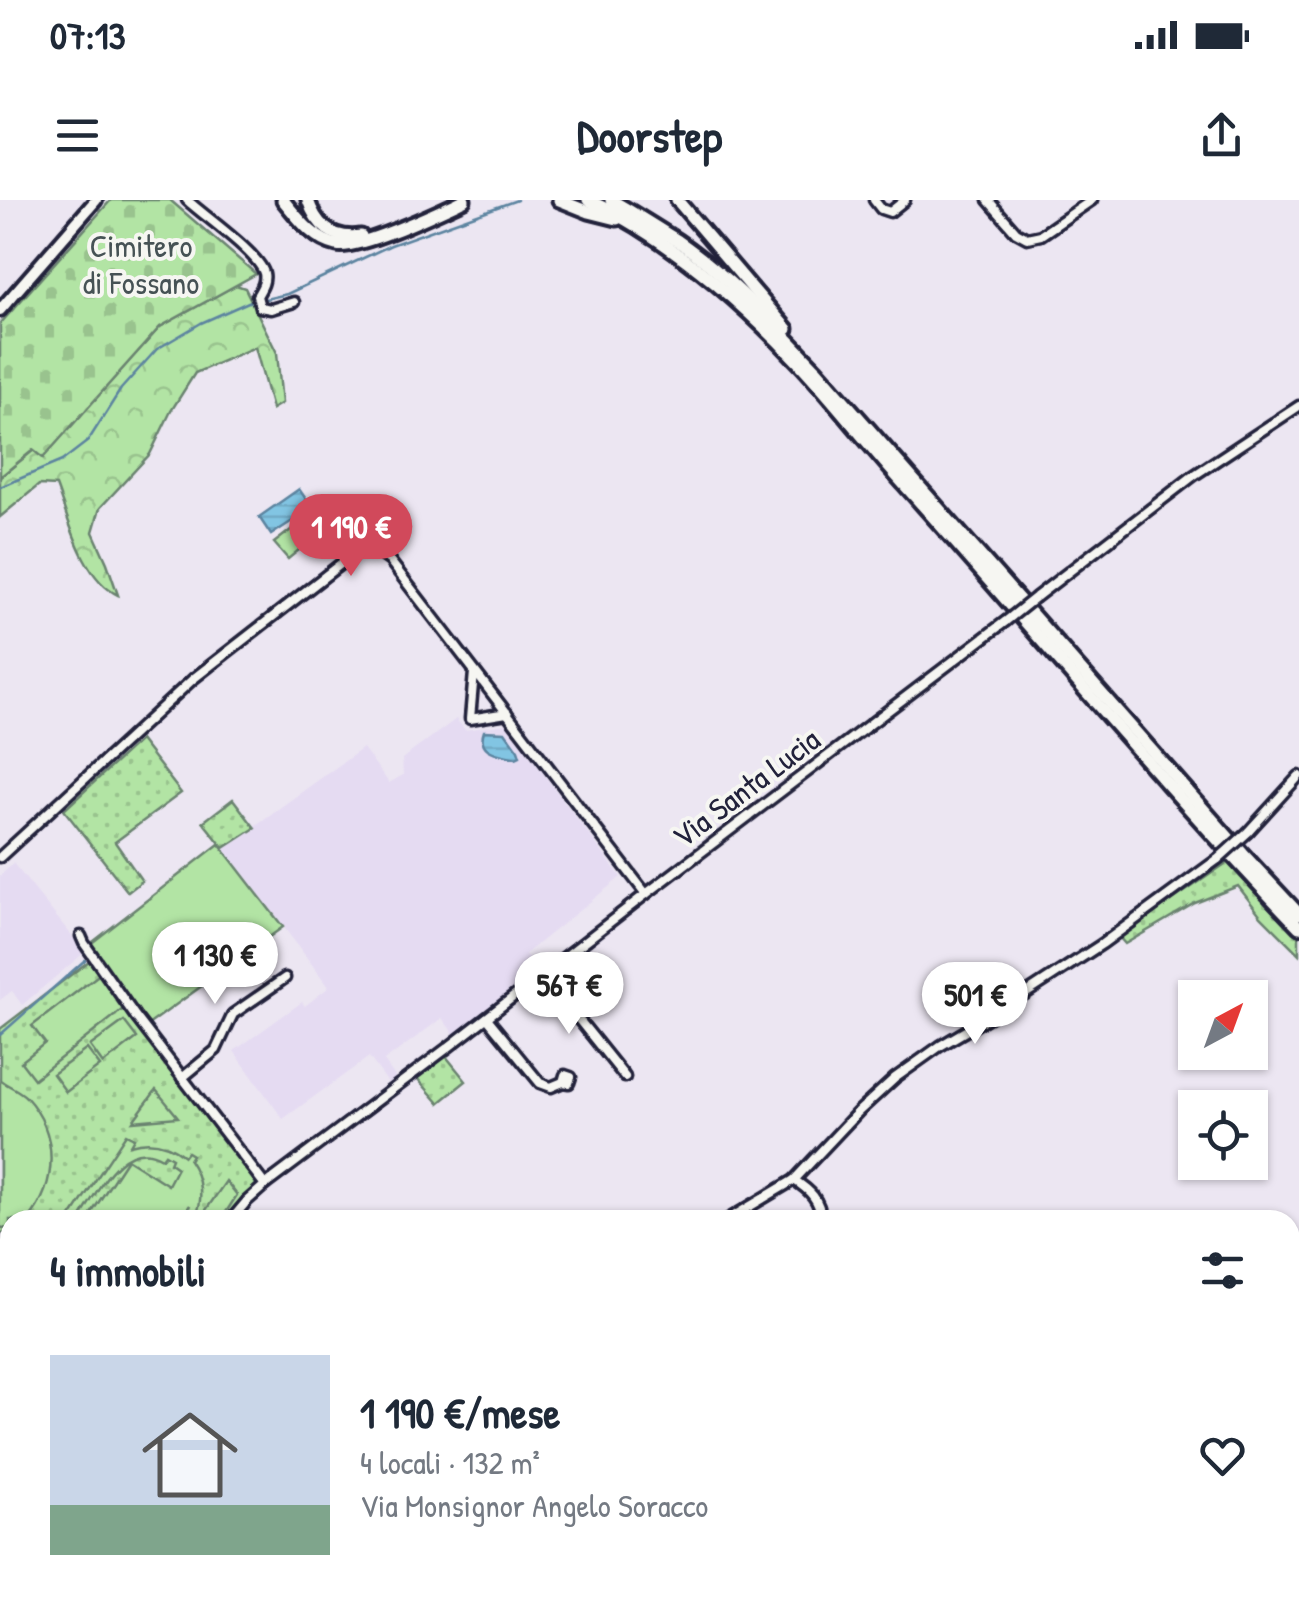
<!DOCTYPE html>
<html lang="it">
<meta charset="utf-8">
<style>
body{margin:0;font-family:"Patrick Hand",sans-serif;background:#f6f6f7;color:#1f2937;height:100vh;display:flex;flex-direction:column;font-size:38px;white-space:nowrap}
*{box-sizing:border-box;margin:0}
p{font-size:32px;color:#747a83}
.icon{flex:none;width:55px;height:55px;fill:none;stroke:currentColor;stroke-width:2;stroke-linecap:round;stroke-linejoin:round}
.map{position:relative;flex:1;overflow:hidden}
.sheet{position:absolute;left:0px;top:1010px;width:1300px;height:392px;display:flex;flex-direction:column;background:#fff;border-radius:30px 30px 0 0;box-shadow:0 2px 8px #0004}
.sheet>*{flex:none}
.needle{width:65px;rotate:41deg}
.fabs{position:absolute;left:1178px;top:780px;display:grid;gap:20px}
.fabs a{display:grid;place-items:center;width:90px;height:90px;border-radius:0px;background:#fff;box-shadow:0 2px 8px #0004;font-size:50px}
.price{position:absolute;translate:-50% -85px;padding:0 22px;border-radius:35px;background:#fff;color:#222;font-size:32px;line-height:65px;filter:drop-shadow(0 2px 5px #0008)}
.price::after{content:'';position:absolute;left:50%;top:60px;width:30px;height:22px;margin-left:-15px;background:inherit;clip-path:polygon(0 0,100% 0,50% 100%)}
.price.current{background:#d1495b;color:#fff}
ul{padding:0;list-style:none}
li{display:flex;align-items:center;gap:30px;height:250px;padding:0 50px}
li span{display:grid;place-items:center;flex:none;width:280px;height:200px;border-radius:0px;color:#555}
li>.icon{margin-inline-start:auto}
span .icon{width:120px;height:120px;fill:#fffc;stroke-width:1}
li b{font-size:42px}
h2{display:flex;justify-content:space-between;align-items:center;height:120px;padding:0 50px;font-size:42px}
.status{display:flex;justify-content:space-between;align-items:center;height:70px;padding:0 50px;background:#fff;direction:ltr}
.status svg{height:28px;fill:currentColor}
header{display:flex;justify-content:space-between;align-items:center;height:130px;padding:0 50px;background:#fff;font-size:45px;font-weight:700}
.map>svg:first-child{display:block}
.built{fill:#e5dbf2}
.grass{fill:url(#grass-dots);stroke:#6a8370;stroke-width:2.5}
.forest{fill:url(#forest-crowns);stroke:#6a8370;stroke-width:2.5}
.cemetery{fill:url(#cemetery-stones);stroke:#6a8370;stroke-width:2.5}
.park{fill:#b2e4a4;stroke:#6a8370;stroke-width:2.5}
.water{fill:url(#water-rules);stroke:#5c84a0;stroke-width:2.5}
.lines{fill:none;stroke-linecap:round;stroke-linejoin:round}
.stream{stroke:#5c84a0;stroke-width:2.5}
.minor-casing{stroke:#22223b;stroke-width:15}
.major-casing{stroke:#22223b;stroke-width:18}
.highway-casing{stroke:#22223b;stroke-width:19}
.minor{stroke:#f6f6f2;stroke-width:8}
.major{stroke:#f6f6f2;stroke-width:10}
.highway{stroke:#f6f6f2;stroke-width:11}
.minor-bridge-casing{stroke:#22223b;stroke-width:15;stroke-linecap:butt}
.minor-bridge{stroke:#f6f6f2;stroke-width:8}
.labels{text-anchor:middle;stroke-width:8;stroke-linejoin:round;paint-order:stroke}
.park-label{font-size:32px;fill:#465255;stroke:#f6f6f2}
.street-label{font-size:32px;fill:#22223b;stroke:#f6f6f2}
</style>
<div class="status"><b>07:13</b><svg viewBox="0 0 49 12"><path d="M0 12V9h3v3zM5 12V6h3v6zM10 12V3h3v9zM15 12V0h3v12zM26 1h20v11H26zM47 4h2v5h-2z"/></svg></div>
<header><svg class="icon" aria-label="menu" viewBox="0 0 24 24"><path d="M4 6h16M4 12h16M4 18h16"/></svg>Doorstep<svg class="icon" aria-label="share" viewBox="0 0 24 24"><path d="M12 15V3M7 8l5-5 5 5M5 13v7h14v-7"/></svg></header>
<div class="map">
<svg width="1299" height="1402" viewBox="0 0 1299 1402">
<defs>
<pattern id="grass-dots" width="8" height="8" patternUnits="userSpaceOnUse" patternTransform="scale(2.5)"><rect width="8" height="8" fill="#b2e4a4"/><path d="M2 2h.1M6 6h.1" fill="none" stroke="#99c38e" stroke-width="1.8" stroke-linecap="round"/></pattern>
<pattern id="forest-crowns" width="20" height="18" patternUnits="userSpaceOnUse" patternTransform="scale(2.5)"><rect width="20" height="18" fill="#b2e4a4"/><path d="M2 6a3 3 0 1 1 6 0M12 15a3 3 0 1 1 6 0" fill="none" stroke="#99c38e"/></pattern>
<pattern id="cemetery-stones" width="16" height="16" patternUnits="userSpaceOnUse" patternTransform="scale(2.5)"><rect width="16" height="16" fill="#b2e4a4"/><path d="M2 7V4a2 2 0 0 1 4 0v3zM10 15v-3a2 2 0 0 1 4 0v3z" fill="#99c38e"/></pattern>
<pattern id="water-rules" width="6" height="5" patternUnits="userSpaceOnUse" patternTransform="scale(2.5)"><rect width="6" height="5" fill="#82c5e3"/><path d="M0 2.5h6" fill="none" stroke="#70a9c4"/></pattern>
</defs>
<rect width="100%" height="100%" fill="#ece6f2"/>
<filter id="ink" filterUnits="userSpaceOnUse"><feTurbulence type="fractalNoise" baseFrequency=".01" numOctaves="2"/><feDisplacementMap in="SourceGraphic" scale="20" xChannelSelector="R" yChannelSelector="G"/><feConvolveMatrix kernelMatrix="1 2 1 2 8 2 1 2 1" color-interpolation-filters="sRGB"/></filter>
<g filter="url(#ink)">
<g class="built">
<polygon points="456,519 465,530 506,524 621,677 525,754 537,770 454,834 442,818 384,861 396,878 389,884 369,857 283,919 234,851 302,802 305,806 329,787 224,648 363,548 389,583 403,575 402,559"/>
<polygon points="13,663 85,752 22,805 12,791 0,800 0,676"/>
</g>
<g class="grass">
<polygon points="140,540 181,593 115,642 142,681 128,692 64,610"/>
<polygon points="233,599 255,628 224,648 203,622"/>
<polygon points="1228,662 1275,714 1299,733 1299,754 1261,716 1238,686 1195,703 1125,744 1119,737"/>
<polygon points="89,761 259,984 231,1012 226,1020 10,1020 10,1036 0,1032 0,829"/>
<polygon points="445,855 466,881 439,903 416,877"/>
</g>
<path class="forest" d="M236 85 245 88 277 153 282 203 272 209 255 147 195 173 171 211 150 254 100 308 93 332 107 363 118 395C83 379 69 320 56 286L39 285 0 317V277L34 250 43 257 160 127Z"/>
<polygon class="cemetery" points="111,0 170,0 256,74 160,127 43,258 33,250 0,277 0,124"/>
<g class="park">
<polygon points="309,316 322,331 288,359 274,343"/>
<polygon points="219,644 283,727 148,825 89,745"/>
<polygon points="101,773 127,806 34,879 21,862 45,843 32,826"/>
<polygon points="124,821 137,838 103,864 90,846"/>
<polygon points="87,849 100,866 66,892 53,874"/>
<path d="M0 880C8 886 19 890 26 897 59 933 58 984 28 1020H10V1030L0 1027Z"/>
<polygon points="156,890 178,917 133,921"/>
<path d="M126 934 134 938 130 945C150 939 168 943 184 956L187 952 192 955 189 960C202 979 204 998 195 1020H184L190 1005 180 1020H87L127 959 168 985 177 968 170 963 172 958 165 954 162 958C123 934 97 993 79 1020H69Z"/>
<polygon points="226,981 237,995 221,1020 199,1020"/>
</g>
<g class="water">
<polygon points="299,289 308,302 306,312 271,335 259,317"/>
<path d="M484 531 505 532 518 550 520 556 516 558C501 554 476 553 484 531Z"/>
</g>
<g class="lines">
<g class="stream">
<polyline points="261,100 287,94 391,45 517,0"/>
<polyline points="0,287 62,261 88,241 121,189 157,149 201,123 253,100"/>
<polyline points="0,835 85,760"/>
<polyline points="1290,1103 1299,1106"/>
</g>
<g class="minor-casing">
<g id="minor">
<path d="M187 0C204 16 258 53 264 73 266 82 261 89 257 96L260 107 271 109 294 102"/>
<polyline points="874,0 881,9 890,12 905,0"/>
<polyline points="988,0 1016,32 1027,38 1041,35 1092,0"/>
<polyline points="1036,397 1193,276 1299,206"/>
<polyline points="474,472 470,519 507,513"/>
<polyline points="1248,632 1299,576"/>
<path d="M0 657 193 479 347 359C364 349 374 348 390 361L646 694"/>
<polyline points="81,736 84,743 135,816 265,985"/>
<polyline points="543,775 625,877"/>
<polyline points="487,818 540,883 551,887 563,882"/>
<polygon points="565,875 571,877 569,883 563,882"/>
<polyline points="182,878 216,850 233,814 285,778"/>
<path d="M794 980C811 991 819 999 822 1020"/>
<polyline points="231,1020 247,1001 265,985 450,846 646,694 1006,421"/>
<polyline points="727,1020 794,980 858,912 895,878 940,846 996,813 1102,744 1218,659"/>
<polyline points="0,1118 10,1127"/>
<polyline points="0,1229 10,1225"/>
<polyline points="0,1247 10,1274"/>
<polyline points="1290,1252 1299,1247"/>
<polyline points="342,1392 342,1402"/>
<polyline points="389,1392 390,1402"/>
<polyline points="513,1392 514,1402"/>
<polyline points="589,1392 589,1402"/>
<polyline points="650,1392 655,1402"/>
<polyline points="684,1392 689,1402"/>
<polyline points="763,1392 764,1402"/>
<polyline points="950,1392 956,1402"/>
<polyline points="27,1402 27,1392"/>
<polyline points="41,1402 41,1392"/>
<polyline points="143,1402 143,1392"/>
<polyline points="228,1402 229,1392"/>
<polyline points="864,1402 878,1392"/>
<polyline points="1039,1402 1050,1392"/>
</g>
</g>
<g class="major-casing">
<g id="major">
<polyline points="0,110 96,0"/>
<polyline points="1290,1314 1299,1313"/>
<polyline points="0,1343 10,1342"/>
</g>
</g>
<g class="highway-casing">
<g id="highway">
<path d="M283 0C298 18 313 40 337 45 359 50 440 11 464 0"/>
<path d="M308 0C316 26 334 40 361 36"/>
<polyline points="559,0 589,12 617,19"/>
<path d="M588 0C669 38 741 101 802 166 836 203 867 243 901 281 1034 429 1161 583 1299 727"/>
<path d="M611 0C634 13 656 27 678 41 730 77 773 124 816 169L1243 654 1299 714"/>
<polyline points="677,0 787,129"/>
</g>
</g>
<use href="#minor" class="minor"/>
<use href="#major" class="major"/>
<use href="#highway" class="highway"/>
<g class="minor-bridge-casing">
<g id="minor-bridge">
<polyline points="1006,421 1036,397"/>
<polyline points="1218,659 1248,632"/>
</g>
</g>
<use href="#minor-bridge" class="minor-bridge"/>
</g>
</g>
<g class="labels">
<g class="park-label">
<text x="141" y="57">Cimitero<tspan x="141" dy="37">di Fossano</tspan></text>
</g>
<g class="street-label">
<text transform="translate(746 588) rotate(-37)" y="11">Via Santa Lucia</text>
</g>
</g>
</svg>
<div class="fabs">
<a><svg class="needle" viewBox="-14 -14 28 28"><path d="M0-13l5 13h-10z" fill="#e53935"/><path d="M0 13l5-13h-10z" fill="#747a83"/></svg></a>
<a><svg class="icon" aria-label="locate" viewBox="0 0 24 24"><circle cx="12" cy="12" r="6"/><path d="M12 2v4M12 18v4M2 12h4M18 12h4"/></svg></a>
</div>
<b class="price current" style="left:351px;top:379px">1 190 €</b>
<b class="price" style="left:215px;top:807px">1 130 €</b>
<b class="price" style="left:569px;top:837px">567 €</b>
<b class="price" style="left:975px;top:847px">501 €</b>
<section class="sheet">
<h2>4 immobili<svg class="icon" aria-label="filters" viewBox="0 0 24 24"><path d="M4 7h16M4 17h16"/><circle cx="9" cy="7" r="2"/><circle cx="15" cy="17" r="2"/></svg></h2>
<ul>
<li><span style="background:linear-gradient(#c9d6e8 75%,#7fa58c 0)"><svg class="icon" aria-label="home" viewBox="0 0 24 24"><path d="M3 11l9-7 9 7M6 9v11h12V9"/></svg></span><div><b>1 190 €/mese</b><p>4 locali · 132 m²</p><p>Via Monsignor Angelo Soracco</p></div><svg class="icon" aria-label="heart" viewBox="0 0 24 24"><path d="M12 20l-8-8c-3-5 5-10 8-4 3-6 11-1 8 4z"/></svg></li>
</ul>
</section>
</div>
